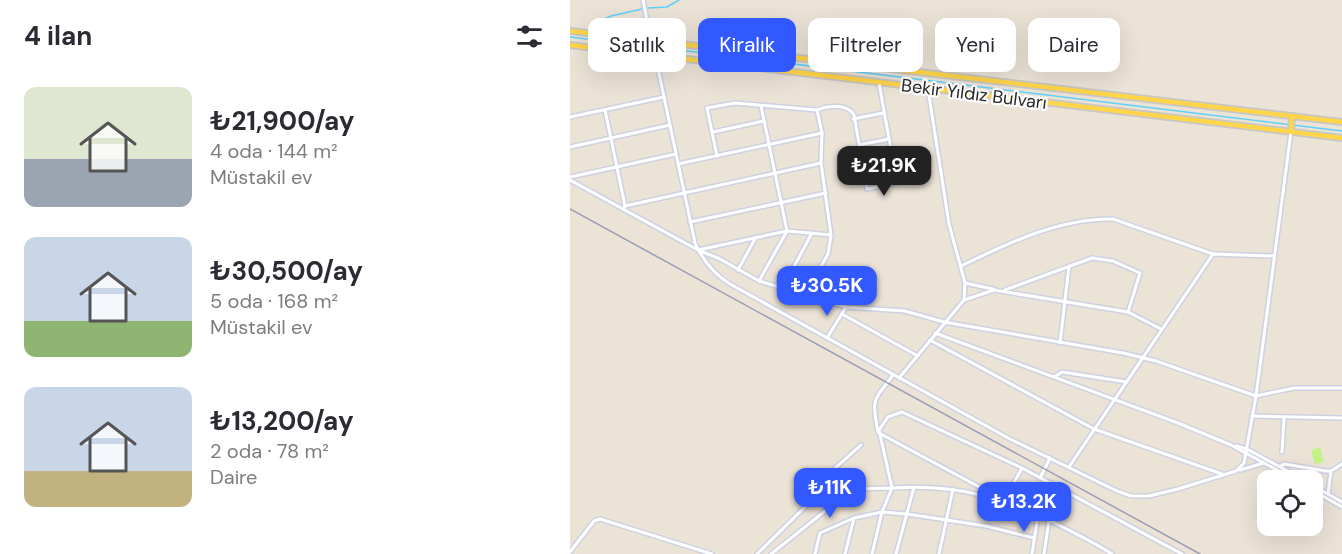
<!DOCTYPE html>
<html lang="tr">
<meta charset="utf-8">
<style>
body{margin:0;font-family:"DM Sans",sans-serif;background:#f2f2f3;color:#2b2b33;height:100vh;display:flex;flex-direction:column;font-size:22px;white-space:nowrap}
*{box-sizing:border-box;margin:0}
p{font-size:20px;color:#7c7c81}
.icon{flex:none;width:33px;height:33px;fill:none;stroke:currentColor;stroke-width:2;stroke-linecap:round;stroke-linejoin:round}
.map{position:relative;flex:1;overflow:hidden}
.sheet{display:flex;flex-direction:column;background:#fff;width:570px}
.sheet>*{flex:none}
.hud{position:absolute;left:18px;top:18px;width:570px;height:54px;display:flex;gap:12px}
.tools{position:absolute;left:687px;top:470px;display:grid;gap:12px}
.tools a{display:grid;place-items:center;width:66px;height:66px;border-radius:12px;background:#fff;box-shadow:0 6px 24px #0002;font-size:30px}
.price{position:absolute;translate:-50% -51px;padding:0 14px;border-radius:12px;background:#3258ff;color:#fff;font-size:20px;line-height:39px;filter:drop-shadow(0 2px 3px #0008)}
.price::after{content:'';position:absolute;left:50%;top:36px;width:18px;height:14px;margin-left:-9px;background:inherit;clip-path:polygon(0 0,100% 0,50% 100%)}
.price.on{background:#222;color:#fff}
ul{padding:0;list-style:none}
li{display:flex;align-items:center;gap:18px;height:150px;padding:0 24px}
li span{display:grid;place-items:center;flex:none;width:168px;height:120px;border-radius:12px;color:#555}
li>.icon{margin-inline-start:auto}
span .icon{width:72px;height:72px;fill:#fffc;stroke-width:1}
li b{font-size:26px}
h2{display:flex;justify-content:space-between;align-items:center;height:72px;padding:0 24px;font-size:26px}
.chip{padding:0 21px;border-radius:12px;background:#fff;box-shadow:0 6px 24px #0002;font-size:21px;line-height:54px}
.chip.on{background:#3258ff;color:#fff}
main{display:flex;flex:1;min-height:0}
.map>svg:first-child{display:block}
.pitch{fill:#c5f287}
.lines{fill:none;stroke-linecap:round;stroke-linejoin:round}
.stream{stroke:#5ed1fb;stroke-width:1.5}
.street-casing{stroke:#cdd1e3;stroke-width:6}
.primary-casing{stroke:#c7c7c7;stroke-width:8}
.street{stroke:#fff;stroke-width:3}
.primary{stroke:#ffd54a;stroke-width:4.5}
.rail{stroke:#9a9eb5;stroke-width:1.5}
.labels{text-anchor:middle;stroke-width:4.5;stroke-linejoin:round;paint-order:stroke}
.street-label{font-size:18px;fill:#282828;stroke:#fff}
</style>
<main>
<section class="sheet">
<h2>4 ilan<svg class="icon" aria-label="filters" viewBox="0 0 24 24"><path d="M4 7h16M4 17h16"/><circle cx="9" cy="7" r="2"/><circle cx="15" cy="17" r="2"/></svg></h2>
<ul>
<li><span style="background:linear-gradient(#dfe7d0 60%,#9aa5b1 0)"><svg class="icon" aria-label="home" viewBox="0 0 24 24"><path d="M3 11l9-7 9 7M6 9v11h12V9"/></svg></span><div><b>₺21,900/ay</b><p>4 oda · 144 m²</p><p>Müstakil ev</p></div></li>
<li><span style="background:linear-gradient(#c9d6e8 70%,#8fb573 0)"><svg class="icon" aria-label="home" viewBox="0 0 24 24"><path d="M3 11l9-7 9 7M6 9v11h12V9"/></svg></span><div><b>₺30,500/ay</b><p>5 oda · 168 m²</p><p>Müstakil ev</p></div></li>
<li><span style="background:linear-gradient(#c9d6e8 70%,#c2b280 0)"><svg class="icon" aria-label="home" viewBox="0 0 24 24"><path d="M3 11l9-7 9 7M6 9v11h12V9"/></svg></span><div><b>₺13,200/ay</b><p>2 oda · 78 m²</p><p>Daire</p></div></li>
</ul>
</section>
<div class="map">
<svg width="772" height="554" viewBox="0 0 772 554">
<rect width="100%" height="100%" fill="#ece3d7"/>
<polygon class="pitch" points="750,447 754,462 745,464 741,450"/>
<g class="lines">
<g class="stream">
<polyline points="78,8 97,7 109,0"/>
<polyline points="20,26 41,16 72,9"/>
<polyline points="0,37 65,45"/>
<polyline points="101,49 772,131"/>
</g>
<g class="street-casing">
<g id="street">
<polyline points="73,0 79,31 74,49 87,64"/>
<path d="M79 31 93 47 87 64 125 243C133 261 144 274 160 284L440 439 547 491 561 496H579L608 489 666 471 674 463 686 396 721 132"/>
<polyline points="358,89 379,224 395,283 394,300"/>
<polyline points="35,110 55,206"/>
<polyline points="0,117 94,97"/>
<polyline points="283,119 313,113"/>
<polyline points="143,132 194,121"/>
<polyline points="289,145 319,139"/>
<polyline points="0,147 100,125"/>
<path d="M147 156 137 108 165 103 247 110C258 105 278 104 284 115L297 189 327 183 309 83"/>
<polyline points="108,164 252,133"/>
<polyline points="293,169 323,163"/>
<polyline points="0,177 106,154"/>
<polyline points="0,180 128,250 150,259 189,281 276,307 335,311 374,322 553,353 586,361 686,396 724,388 772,388"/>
<polyline points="53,209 55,206 251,163"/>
<polyline points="120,222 256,193"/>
<polyline points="128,250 217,231 261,235"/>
<path d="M391 266C438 243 490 218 543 219L643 254"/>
<polyline points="168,270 186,237"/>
<polyline points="189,281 217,231 191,106"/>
<polyline points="395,283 423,289"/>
<polyline points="212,289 242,233"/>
<polyline points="435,290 522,258 543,261 570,273 558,312"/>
<polyline points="235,295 258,254 261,235 251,163 252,133 247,110"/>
<polyline points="272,314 346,355"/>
<polyline points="365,333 608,423 661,445 694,463"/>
<polyline points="257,338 276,307"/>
<polyline points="360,340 524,429 652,474"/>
<polyline points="490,343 499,266"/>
<polyline points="484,377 492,372 557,382"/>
<polyline points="329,378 394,300 424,290 558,312 591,329"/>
<polyline points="682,416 772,418"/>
<path d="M308 432C301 397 304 401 323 375"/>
<polyline points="309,433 426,496"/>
<polyline points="666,446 677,449 734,480"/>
<polyline points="712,452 714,418"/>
<polyline points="711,466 714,464 756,471 761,471 772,464"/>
<polyline points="499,467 643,254 704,256"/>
<polyline points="670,470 694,463 725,480"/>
<polyline points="470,478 480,458"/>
<polyline points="742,485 772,502"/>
<polyline points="742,490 772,507"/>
<polyline points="758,494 761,471"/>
<polyline points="434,501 452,468"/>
<polyline points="0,552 24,521 30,519 142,554"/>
<polyline points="187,554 236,506 243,491 254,478 291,445"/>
<path d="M201 554 279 492C293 487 309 489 324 488 386 484 430 497 485 523 504 533 524 542 542 554"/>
<polyline points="245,554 250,533 284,518 312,512 337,514 416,526 464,538"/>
<polyline points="275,554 284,518"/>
<polyline points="302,554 312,512 322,488 309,430 318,417 332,412 452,468 612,554"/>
<polyline points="326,554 344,487"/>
<polyline points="369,554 383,489"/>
<polyline points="462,554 468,515"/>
<polyline points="474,554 479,520"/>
</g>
</g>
<g class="primary-casing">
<g id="primary">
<polyline points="0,31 772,122"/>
<polyline points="0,45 772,138"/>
<polyline points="721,132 722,116"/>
</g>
</g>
<use href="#street" class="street"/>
<use href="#primary" class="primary"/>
<polyline class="rail" points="0,209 630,554"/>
</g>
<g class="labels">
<g class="street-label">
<text transform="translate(404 94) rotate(7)" y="6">Bekir Yıldız Bulvarı</text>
</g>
</g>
</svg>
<div class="tools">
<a><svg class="icon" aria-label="locate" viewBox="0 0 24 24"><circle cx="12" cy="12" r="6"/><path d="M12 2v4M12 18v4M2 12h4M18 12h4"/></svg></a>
</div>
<b class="price on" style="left:314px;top:197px">₺21.9K</b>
<b class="price" style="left:257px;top:317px">₺30.5K</b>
<b class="price" style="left:260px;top:519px">₺11K</b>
<b class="price" style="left:454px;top:533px">₺13.2K</b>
<div class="hud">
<a class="chip">Satılık</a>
<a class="chip on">Kiralık</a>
<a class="chip">Filtreler</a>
<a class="chip">Yeni</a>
<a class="chip">Daire</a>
</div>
</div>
</main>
